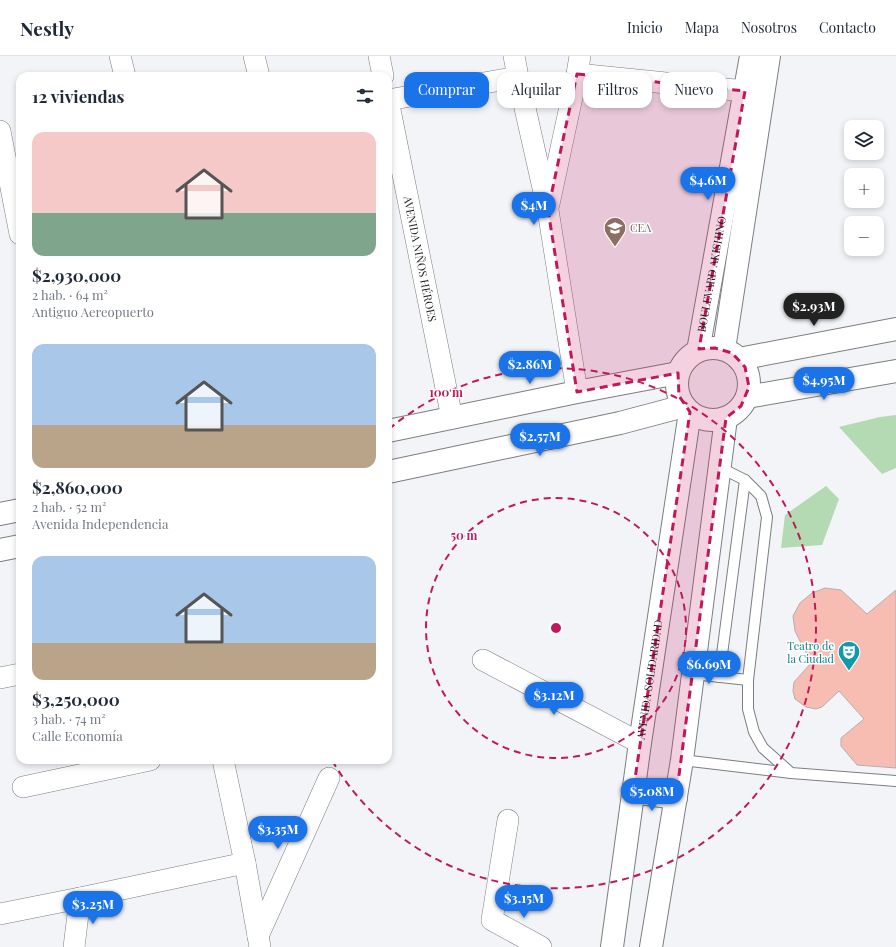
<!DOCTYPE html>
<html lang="es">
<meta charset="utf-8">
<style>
body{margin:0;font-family:"Playfair Display",serif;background:#f6f6f7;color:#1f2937;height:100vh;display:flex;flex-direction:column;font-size:15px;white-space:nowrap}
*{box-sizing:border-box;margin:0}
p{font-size:13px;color:#747a83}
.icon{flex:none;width:22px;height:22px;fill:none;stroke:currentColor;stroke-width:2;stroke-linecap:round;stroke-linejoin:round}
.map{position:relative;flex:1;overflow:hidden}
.drawer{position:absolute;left:16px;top:16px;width:376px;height:692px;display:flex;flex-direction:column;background:#fff;border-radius:12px;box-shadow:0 2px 6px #0003}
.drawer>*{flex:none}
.hud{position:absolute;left:404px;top:16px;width:380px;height:36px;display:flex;gap:8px}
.controls{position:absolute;left:844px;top:64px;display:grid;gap:8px}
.controls a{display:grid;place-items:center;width:40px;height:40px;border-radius:8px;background:#fff;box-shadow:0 2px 6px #0003;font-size:20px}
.price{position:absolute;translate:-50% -34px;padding:0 9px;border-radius:14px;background:#1a73e8;color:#fff;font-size:13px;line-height:26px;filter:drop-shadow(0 1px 2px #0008)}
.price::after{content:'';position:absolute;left:50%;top:24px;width:12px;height:9px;margin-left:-6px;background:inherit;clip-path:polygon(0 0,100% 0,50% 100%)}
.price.selected{background:#222;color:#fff}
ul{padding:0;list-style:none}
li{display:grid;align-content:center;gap:8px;height:212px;padding:0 16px}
li span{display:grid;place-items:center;height:124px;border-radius:12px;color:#555}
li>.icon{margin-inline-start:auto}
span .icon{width:72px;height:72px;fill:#fffc;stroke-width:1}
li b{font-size:17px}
h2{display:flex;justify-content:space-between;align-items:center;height:48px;padding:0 16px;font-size:17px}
.chip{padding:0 14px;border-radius:12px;background:#fff;box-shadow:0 2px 6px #0003;font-size:14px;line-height:36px}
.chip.selected{background:#1a73e8;color:#fff}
header{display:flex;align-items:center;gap:24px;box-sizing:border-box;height:56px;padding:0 20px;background:#fff;border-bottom:1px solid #e0e1e3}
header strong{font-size:19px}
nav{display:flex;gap:22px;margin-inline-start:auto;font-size:14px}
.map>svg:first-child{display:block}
.green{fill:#b3dab2}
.building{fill:#f7bdb2;stroke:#b3afae}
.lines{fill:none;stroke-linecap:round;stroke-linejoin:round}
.lane-casing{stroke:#7c7e81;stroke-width:12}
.street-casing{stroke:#7c7e81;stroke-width:22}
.secondary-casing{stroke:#7c7e81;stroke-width:24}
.lane{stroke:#fff;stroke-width:10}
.street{stroke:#fff;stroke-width:21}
.secondary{stroke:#fff;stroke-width:22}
.marked{fill:#c2185b;fill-opacity:0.2;stroke:#c2185b;stroke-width:3;stroke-dasharray:8 5;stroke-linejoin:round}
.ring{fill:none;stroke:#c2185b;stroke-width:2;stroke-dasharray:7 5}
.labels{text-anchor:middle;stroke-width:3;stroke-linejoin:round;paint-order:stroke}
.education-label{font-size:11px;fill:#785e54;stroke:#fff;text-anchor:start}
.street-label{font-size:11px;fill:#1b1b1d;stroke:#fff}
.culture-label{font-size:11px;fill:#0d838f;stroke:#fff;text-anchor:end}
.centre{fill:#c2185b;stroke:#fff;stroke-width:2}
.ring-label{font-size:12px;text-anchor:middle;font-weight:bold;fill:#c2185b;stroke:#fff;stroke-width:3;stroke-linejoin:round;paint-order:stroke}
</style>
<header>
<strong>Nestly</strong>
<nav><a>Inicio</a><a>Mapa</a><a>Nosotros</a><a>Contacto</a></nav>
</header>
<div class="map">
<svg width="896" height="891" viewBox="0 0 896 891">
<rect width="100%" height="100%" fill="#f2f4f8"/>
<g class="green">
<polygon points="896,359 896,412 882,418 839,371 880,361"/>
<polygon points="826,430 839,443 822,489 781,492 785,459"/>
</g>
<polygon class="building" points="825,532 841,534 867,558 896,534 896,712 857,709 841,690 841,682 864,663 839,635 822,651 816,653 806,651 795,643 793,635 794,626 812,606 804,593 795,575 793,560 800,547 812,537"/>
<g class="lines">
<g class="lane-casing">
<g id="lane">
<polyline points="719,411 745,424 761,440 767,461 748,624 748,653 754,676 763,692 791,717 896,725"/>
<polyline points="693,618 748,624"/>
<polyline points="719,621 745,424"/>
<polyline points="682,704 791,717"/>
</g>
</g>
<g class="street-casing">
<g id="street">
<polyline points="120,0 125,20"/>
<polyline points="254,0 259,20"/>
<polyline points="379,0 383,20"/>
<polyline points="514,0 518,21 548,154 577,336"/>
<polyline points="577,18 745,35"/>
<path id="s1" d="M388 44 452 362"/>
<polyline points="388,44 518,21"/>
<polyline points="0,75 20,178"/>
<polyline points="549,148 577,18 580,0"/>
<polyline points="483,604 640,687"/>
<polyline points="0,622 20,618"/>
<polyline points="223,704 245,807 260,891"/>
<polyline points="23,731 150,704"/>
<polyline points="508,764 492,864 541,891"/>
<polyline points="0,858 80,842 245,807"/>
<polyline points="258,880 329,722"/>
<polyline points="74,891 80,842"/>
</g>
</g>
<g class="secondary-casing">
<g id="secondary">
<circle cx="713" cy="328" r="36"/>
<polyline points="724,293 769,0"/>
<path id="s2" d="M698 295 751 0"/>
<polyline points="739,303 896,273"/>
<polyline points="747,341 896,315"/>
<polyline points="388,375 577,336 678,317"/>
<polyline points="388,416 620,367 684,350"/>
<polyline points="0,458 20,454"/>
<polyline points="0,494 20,490"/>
<polyline points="633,736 676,742"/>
<path id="s3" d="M612 891 640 687 690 356"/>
<polyline points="651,891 682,704 726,362"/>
</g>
</g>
<use href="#lane" class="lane"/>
<use href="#street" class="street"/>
<use href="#secondary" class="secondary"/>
</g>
<path class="marked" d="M577 18 745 35 699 293 715 292 732 297 745 311 749 331 741 350 726 362 676 742 633 736 690 356 679 340 678 317 577 336 548 154Z"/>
<g class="ring">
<circle cx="556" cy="572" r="130"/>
<path d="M389 373A260 260 0 1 1 333 706"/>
</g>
<defs>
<g id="school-pin" transform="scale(1.15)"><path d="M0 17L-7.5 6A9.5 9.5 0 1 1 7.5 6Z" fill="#8d6e63" stroke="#fff"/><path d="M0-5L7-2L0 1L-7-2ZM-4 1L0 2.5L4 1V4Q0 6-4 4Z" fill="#fff"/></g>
<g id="theatre-pin" transform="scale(1.15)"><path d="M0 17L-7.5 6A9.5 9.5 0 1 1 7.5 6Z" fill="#0f9aa8" stroke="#fff"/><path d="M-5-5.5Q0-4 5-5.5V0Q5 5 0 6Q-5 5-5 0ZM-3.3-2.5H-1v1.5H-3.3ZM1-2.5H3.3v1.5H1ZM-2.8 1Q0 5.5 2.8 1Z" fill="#fff"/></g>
</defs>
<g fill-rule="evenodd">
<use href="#school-pin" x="615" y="172"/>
<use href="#theatre-pin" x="849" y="596"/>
</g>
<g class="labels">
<g class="education-label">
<text x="630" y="176">CEA</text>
</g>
<g class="street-label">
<text dy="4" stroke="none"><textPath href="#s1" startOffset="162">AVENIDA NIÑOS HÉROES</textPath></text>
<text dy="4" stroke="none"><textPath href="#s2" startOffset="78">BOULEVARD AKISHINO</textPath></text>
<text dy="4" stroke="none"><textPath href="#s3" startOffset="270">AVENIDA SOLIDARIDAD</textPath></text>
</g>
<g class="culture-label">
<text x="834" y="594">Teatro de<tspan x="834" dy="13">la Ciudad</tspan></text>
</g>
</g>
<circle cx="556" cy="572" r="6" class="centre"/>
<g class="ring-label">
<text x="446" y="341">100 m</text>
<text x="464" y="484">50 m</text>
</g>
</svg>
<div class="controls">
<a><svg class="icon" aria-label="layers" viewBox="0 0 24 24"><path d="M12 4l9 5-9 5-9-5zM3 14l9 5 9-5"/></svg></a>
<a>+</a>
<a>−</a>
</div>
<b class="price" style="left:708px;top:145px">$4.6M</b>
<b class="price" style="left:534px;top:170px">$4M</b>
<b class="price selected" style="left:814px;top:271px">$2.93M</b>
<b class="price" style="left:530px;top:329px">$2.86M</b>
<b class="price" style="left:824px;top:345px">$4.95M</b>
<b class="price" style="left:540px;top:401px">$2.57M</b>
<b class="price" style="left:709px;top:629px">$6.69M</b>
<b class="price" style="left:554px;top:660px">$3.12M</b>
<b class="price" style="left:652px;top:756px">$5.08M</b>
<b class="price" style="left:278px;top:794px">$3.35M</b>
<b class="price" style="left:524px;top:863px">$3.15M</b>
<b class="price" style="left:93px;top:869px">$3.25M</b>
<div class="hud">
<a class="chip selected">Comprar</a>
<a class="chip">Alquilar</a>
<a class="chip">Filtros</a>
<a class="chip">Nuevo</a>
</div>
<section class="drawer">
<h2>12 viviendas<svg class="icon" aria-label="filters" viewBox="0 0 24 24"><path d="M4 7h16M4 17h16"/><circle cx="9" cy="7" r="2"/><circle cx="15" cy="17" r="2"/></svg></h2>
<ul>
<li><span style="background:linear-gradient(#f6c9c9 65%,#7fa58c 0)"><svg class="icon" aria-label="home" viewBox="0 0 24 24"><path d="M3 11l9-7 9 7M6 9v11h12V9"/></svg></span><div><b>$2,930,000</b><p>2 hab. · 64 m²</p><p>Antiguo Aereopuerto</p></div></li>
<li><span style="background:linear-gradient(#a9c7e8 65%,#b9a48a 0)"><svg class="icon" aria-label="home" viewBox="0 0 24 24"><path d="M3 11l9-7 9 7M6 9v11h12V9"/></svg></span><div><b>$2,860,000</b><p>2 hab. · 52 m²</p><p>Avenida Independencia</p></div></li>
<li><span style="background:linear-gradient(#a9c7e8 70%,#b9a48a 0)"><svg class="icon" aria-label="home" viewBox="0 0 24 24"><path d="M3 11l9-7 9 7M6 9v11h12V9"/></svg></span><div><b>$3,250,000</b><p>3 hab. · 74 m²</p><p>Calle Economía</p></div></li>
</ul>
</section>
</div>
